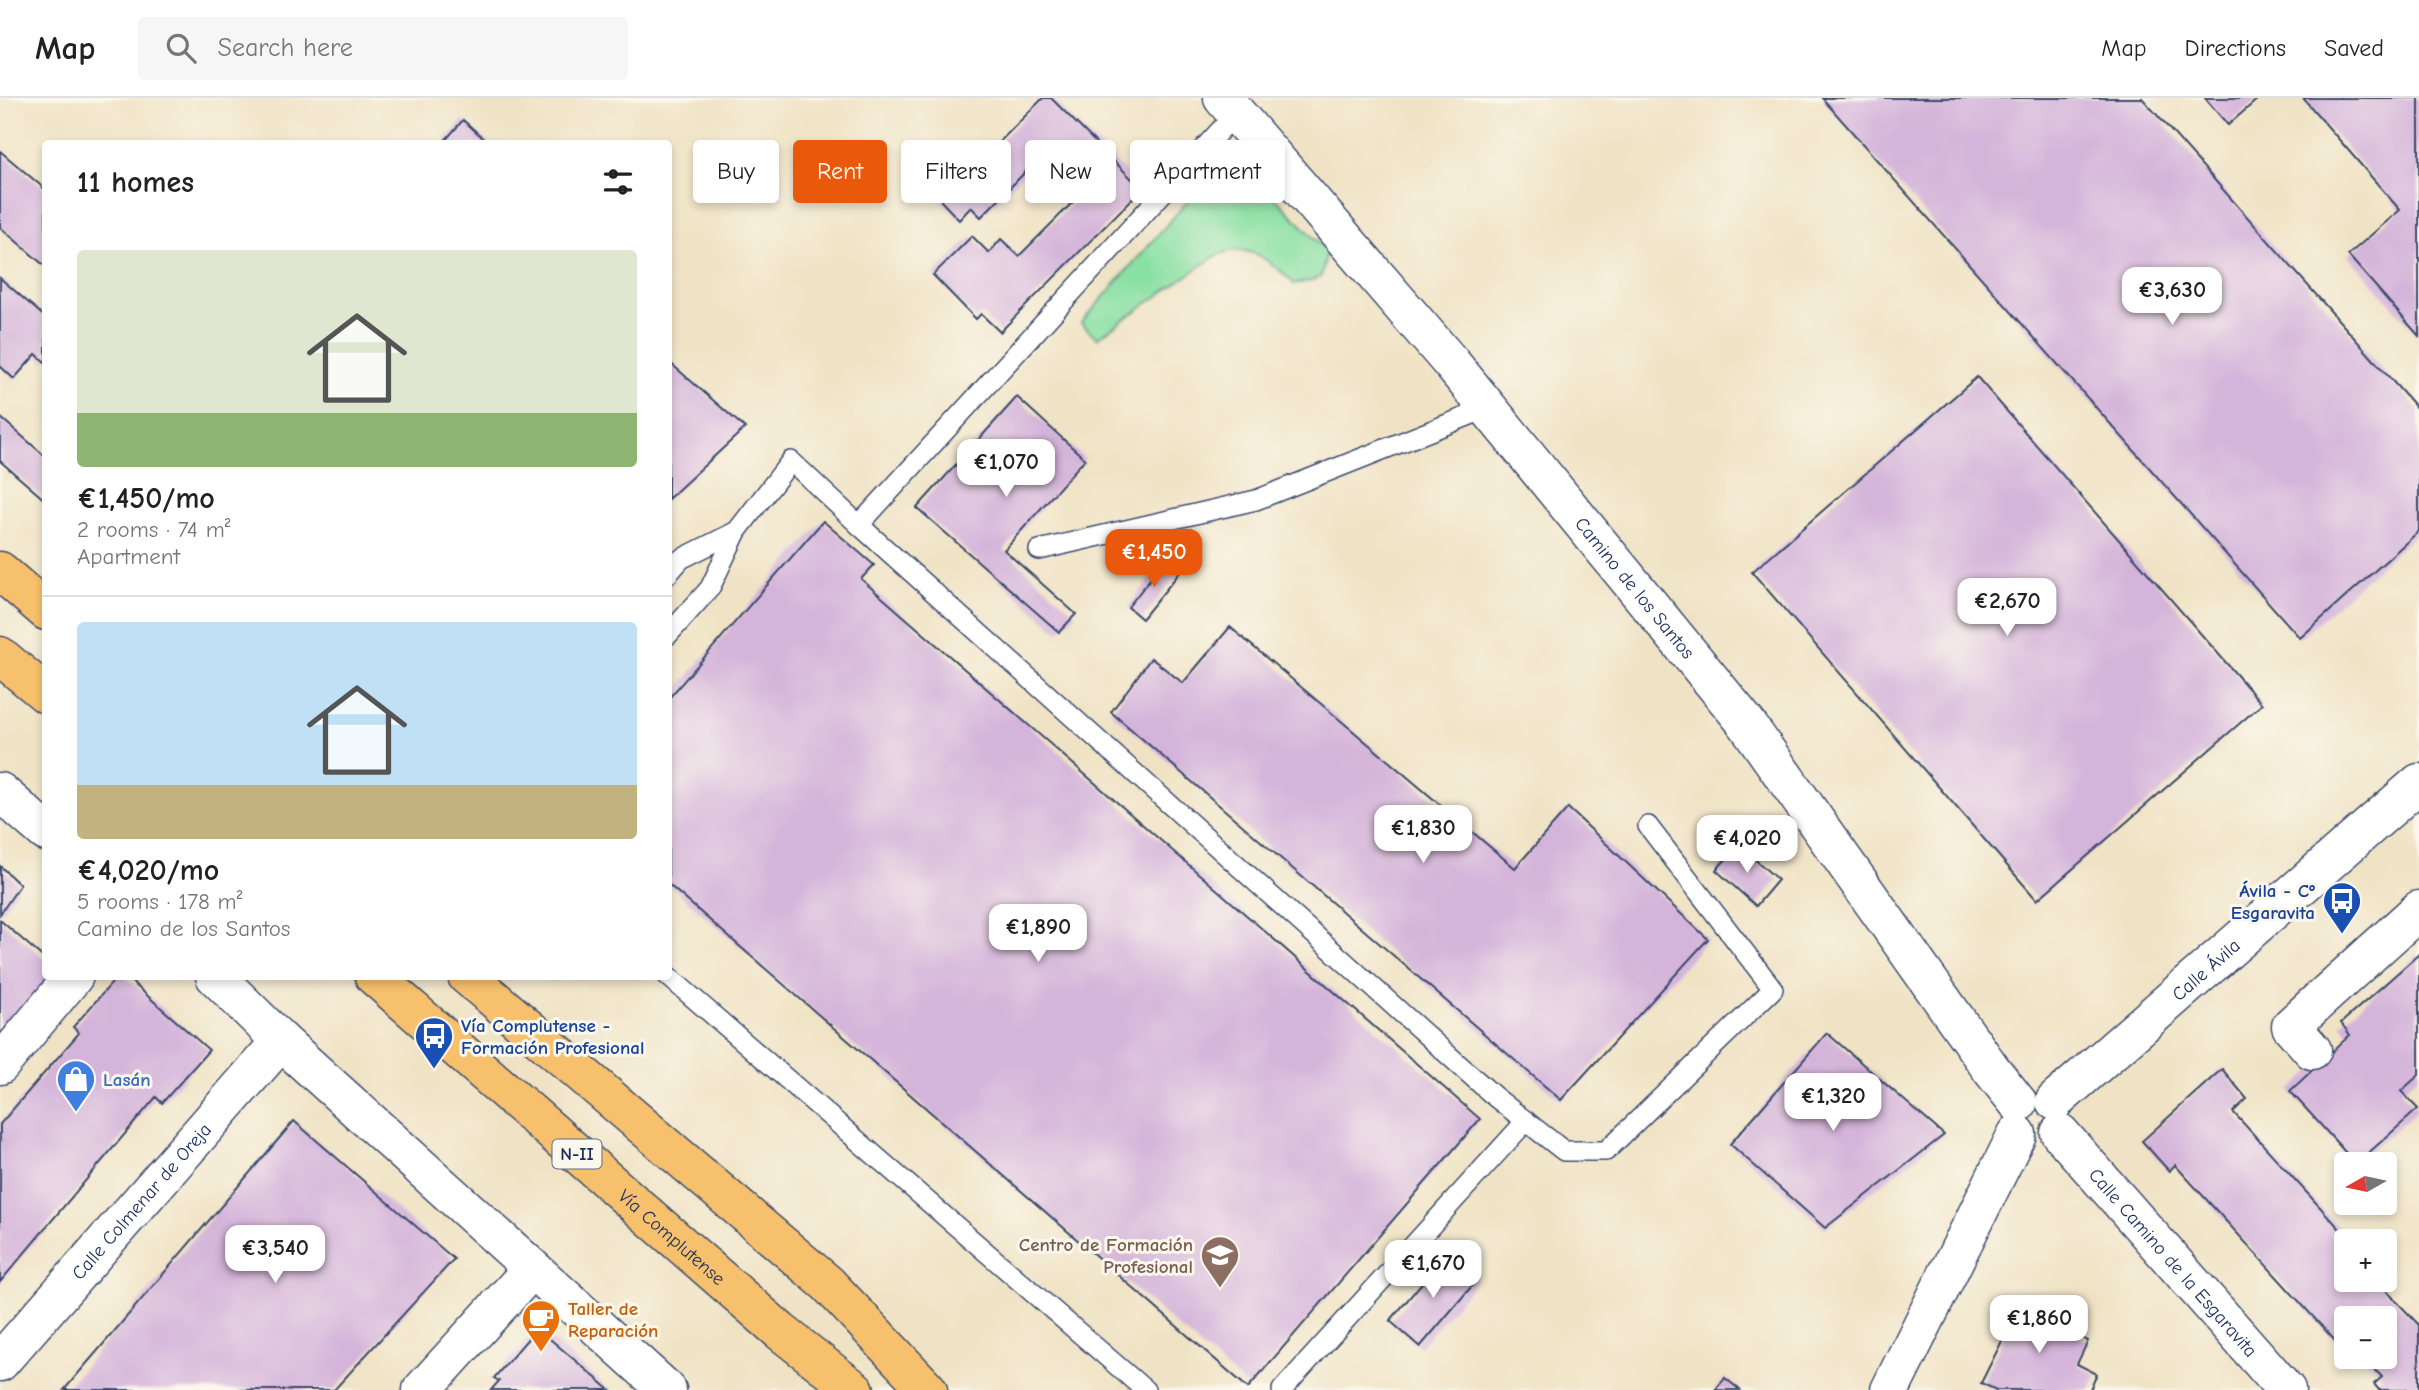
<!DOCTYPE html>
<meta charset="utf-8">
<style>
body{margin:0;font-family:"Comic Neue",sans-serif;background:#f6f6f6;color:#222;height:100vh;display:flex;flex-direction:column;font-size:26px;white-space:nowrap}
*{box-sizing:border-box;margin:0}
p{font-size:23px;color:#767676}
.icon{flex:none;width:38px;height:38px;fill:none;stroke:currentColor;stroke-width:2;stroke-linecap:round;stroke-linejoin:round}
.map{position:relative;flex:1;overflow:hidden}
.panel{position:absolute;left:42px;top:42px;width:630px;height:840px;display:flex;flex-direction:column;background:#fff;border-radius:7px;box-shadow:0 4px 10px #0003}
.panel>*{flex:none}
.hud{position:absolute;left:693px;top:42px;width:665px;height:63px;display:flex;gap:14px}
.needle{width:46px;rotate:261deg}
.buttons{position:absolute;left:2334px;top:1054px;display:grid;gap:14px}
.buttons a{display:grid;place-items:center;width:63px;height:63px;border-radius:7px;background:#fff;box-shadow:0 4px 10px #0003;font-size:35px}
.price{position:absolute;translate:-50% -60px;padding:0 16px;border-radius:14px;background:#fff;color:#222;font-size:23px;line-height:46px;filter:drop-shadow(0 2px 4px #0008)}
.price::after{content:'';position:absolute;left:50%;top:42px;width:21px;height:16px;margin-left:-10px;background:inherit;clip-path:polygon(0 0,100% 0,50% 100%)}
.price.on{background:#ea580c;color:#fff}
ul{padding:0;list-style:none}
li{display:grid;align-content:center;gap:14px;height:371px;padding:0 35px}
li+li{border-top:2px solid #e0e0e0}
li span{display:grid;place-items:center;height:217px;border-radius:7px;color:#555}
li>.icon{margin-inline-start:auto}
span .icon{width:126px;height:126px;fill:#fffc;stroke-width:1}
li b{font-size:30px}
h2{display:flex;justify-content:space-between;align-items:center;height:84px;padding:0 35px;font-size:30px}
.chip{padding:0 24px;border-radius:7px;background:#fff;box-shadow:0 4px 10px #0003;font-size:24px;line-height:63px}
.chip.on{background:#ea580c;color:#fff}
header{display:flex;align-items:center;gap:42px;box-sizing:border-box;height:98px;padding:0 35px;background:#fff;border-bottom:2px solid #e0e0e0}
header strong{font-size:33px}
nav{display:flex;gap:38px;margin-inline-start:auto;font-size:24px}
.search{width:490px;height:63px;background:#f6f6f6;display:flex;align-items:center;gap:18px;box-sizing:border-box;padding:0 24px;border-radius:7px;color:#767676;font-size:26px}
.map>svg:first-child{display:block}
.green{fill:#89e0a3;stroke:#528880;stroke-width:2}
.building{fill:#d4b4da}
.lines{fill:none;stroke-linecap:round;stroke-linejoin:round}
.service-casing{stroke:#3b4a6d;stroke-width:22}
.minor-casing{stroke:#3b4a6d;stroke-width:41}
.primary-casing{stroke:#3b4a6d;stroke-width:41}
.service{stroke:#fff;stroke-width:19}
.minor{stroke:#fff;stroke-width:38}
.primary{stroke:#f7c06c;stroke-width:38}
.labels{text-anchor:middle;stroke-width:6;stroke-linejoin:round;paint-order:stroke}
.shield{fill:#fbf7ec;stroke:#5e6b89;stroke-width:2}
.shield-label{font-size:18px;font-weight:bold;fill:#1b2f5e}
.street-label{font-size:19px;fill:#1b2f5e;stroke:#fbf7ec}
.transit-label{font-size:19px;font-weight:bold;fill:#164399;stroke:#fbf7ec;text-anchor:end}
.shop-label{font-size:19px;font-weight:bold;fill:#366cbe;stroke:#fbf7ec;text-anchor:start}
.education-label{font-size:19px;font-weight:bold;fill:#785e54;stroke:#fbf7ec;text-anchor:end}
.food-label{font-size:19px;font-weight:bold;fill:#c56008;stroke:#fbf7ec;text-anchor:start}
</style>
<header>
<strong>Map</strong>
<div class="search"><svg class="icon" aria-label="search" viewBox="0 0 24 24"><circle cx="10" cy="10" r="6"/><path d="M15 15l6 6"/></svg>Search here</div>
<nav><a>Map</a><a>Directions</a><a>Saved</a></nav>
</header>
<div class="map">
<svg width="2419" height="1292" viewBox="0 0 2419 1292">
<rect width="100%" height="100%" fill="#fbf7ec"/>
<filter id="ink" filterUnits="userSpaceOnUse"><feTurbulence type="fractalNoise" baseFrequency=".0143" numOctaves="2"/><feDisplacementMap in="SourceGraphic" scale="14" xChannelSelector="R" yChannelSelector="G"/><feConvolveMatrix kernelMatrix="1 2 1 2 8 2 1 2 1" color-interpolation-filters="sRGB"/></filter>
<filter id="wash" filterUnits="userSpaceOnUse"><feTurbulence type="fractalNoise" baseFrequency=".00686" numOctaves="4" result="noise"/><feDisplacementMap in="SourceGraphic" scale="28" xChannelSelector="R" yChannelSelector="G"/><feGaussianBlur stdDeviation="1.57" result="paint"/><feColorMatrix in="noise" values="0 0 0 0 0 0 0 0 0 0 0 0 0 0 0 0 0 1.4 0 .05"/><feComposite in="paint" operator="in"/></filter>
<g filter="url(#wash)">
<rect width="100%" height="100%" fill="#f0e3c5"/>
<path class="green" d="M1228 82 1259 83 1327 153 1321 179 1311 183 1294 186C1279 170 1255 148 1230 153 1225 154 1219 157 1214 159L1097 240 1081 225 1197 92Z"/>
<g id="blocks">
<g class="building">
<polygon points="1043,0 1051,0 1142,91 1000,234 981,216 976,221 933,177 972,138 989,155 1001,141 1019,158 1078,99 1039,60 981,119 971,109 959,122 941,103"/>
<polygon points="1822,0 2142,0 2419,313 2419,433 2300,540"/>
<polygon points="2205,0 2259,0 2228,27"/>
<polygon points="2303,0 2419,0 2419,238 2348,157 2400,112"/>
<polygon points="463,22 490,46 442,46"/>
<polygon points="0,53 46,92 46,169 0,129"/>
<polygon points="0,180 46,220 46,265 36,256 14,281 0,268"/>
<polygon points="668,263 745,330 668,401"/>
<polygon points="1977,279 2262,606 2037,802 1752,474"/>
<polygon points="1017,299 1085,361 1004,452 1076,516 1059,534 917,410"/>
<polygon points="0,319 46,359 46,403 0,363"/>
<polygon points="823,423 874,467 861,481 1480,1021 1248,1290 668,786 668,601"/>
<polygon points="1166,461 1181,473 1142,521 1128,509"/>
<polygon points="1230,529 1515,770 1568,710 1708,841 1561,1002 1111,614 1151,560 1183,585"/>
<polygon points="1739,747 1778,782 1756,808 1716,772"/>
<polygon points="0,768 20,787 0,816"/>
<polygon points="0,822 46,862 46,878 62,878 0,951"/>
<polygon points="2419,856 2419,977 2401,993 2418,1011 2356,1066 2290,993 2350,937 2341,925"/>
<polygon points="118,878 125,878 209,952 162,1005 156,999 0,1184 0,1026 79,935 73,929"/>
<polygon points="1827,935 1944,1037 1825,1130 1730,1046"/>
<polygon points="2222,971 2247,1001 2233,1014 2351,1143 2347,1143 2347,1181 2385,1181 2380,1186 2419,1227 2419,1292 2379,1292 2374,1286 2382,1279 2362,1258 2385,1258 2385,1220 2347,1220 2347,1256 2175,1067 2169,1073 2142,1043"/>
<polygon points="294,1023 454,1161 334,1292 64,1292"/>
<polygon points="1446,1156 1477,1182 1420,1249 1390,1223"/>
<polygon points="2033,1204 2064,1219 2060,1229 2088,1243 2077,1266 2097,1276 2090,1292 1996,1292 1981,1285 2021,1205 2030,1210"/>
<polygon points="537,1230 610,1292 491,1292 499,1283 494,1280"/>
<polygon points="1725,1280 1740,1292 1715,1292"/>
</g>
</g>
</g>
<g filter="url(#ink)">
<use href="#blocks" fill-opacity="0" stroke="#3b4a6d" stroke-width="2"/>
<g class="lines">
<g class="service-casing">
<g id="service">
<polyline points="859,427 1236,15"/>
<polyline points="1039,452 1256,402 1488,310"/>
<polyline points="668,476 681,461 737,433"/>
<polyline points="668,537 710,490 737,433 791,363 859,427 1495,999 1564,1053 1606,1053 1773,891 1648,728"/>
<polyline points="668,878 1145,1292"/>
<polyline points="1282,1292 1526,1023"/>
</g>
</g>
<g class="minor-casing">
<g id="minor">
<path id="s1" d="M1223 0 1452 266 1747 626 1991 971 2018 1005"/>
<polyline points="0,694 46,734"/>
<polyline points="215,878 281,943 667,1292"/>
<polyline points="2312,952 2291,928 2419,812"/>
<polyline points="0,967 74,878"/>
<path id="s2" d="M2055 1003 2419 685"/>
<path id="s3" d="M2060 1035 2286 1292"/>
<path id="s4" d="M0 1264 281 943"/>
<polyline points="422,1292 532,1171"/>
<polyline points="1890,1292 2017,1036"/>
</g>
</g>
<g class="primary-casing">
<g id="primary">
<polyline points="0,473 46,513"/>
<polyline points="0,558 46,596"/>
<path id="s5" d="M374 878 780 1233 855 1292"/>
<polyline points="467,878 828,1186 928,1292"/>
</g>
</g>
<use href="#service" class="service"/>
<use href="#minor" class="minor"/>
<use href="#primary" class="primary"/>
</g>
</g>
<defs>
<g id="bus-pin" transform="scale(2.0125)"><path d="M0 17L-7.5 6A9.5 9.5 0 1 1 7.5 6Z" fill="#1a4fb4" stroke="#fbf7ec"/><path d="M-5-6H5V4H4V6H2V4H-2V6H-4V4H-5ZM-3.5-4V0h7V-4ZM-3.5 1.2v1.5H-2V1.2ZM2 1.2v1.5H3.5V1.2Z" fill="#fff"/></g>
<g id="shop-pin" transform="scale(2.0125)"><path d="M0 17L-7.5 6A9.5 9.5 0 1 1 7.5 6Z" fill="#3f7fe0" stroke="#fbf7ec"/><path d="M-5-2.5h2.3a2.7 3.5 0 0 1 5.4 0H5L5.5 6h-11ZM-1.5-2.5h3a1.5 2.3 0 0 0-3 0Z" fill="#fff"/></g>
<g id="school-pin" transform="scale(2.0125)"><path d="M0 17L-7.5 6A9.5 9.5 0 1 1 7.5 6Z" fill="#8d6e63" stroke="#fbf7ec"/><path d="M0-5L7-2L0 1L-7-2ZM-4 1L0 2.5L4 1V4Q0 6-4 4Z" fill="#fff"/></g>
<g id="cafe-pin" transform="scale(2.0125)"><path d="M0 17L-7.5 6A9.5 9.5 0 1 1 7.5 6Z" fill="#e8710a" stroke="#fbf7ec"/><path d="M-5.5-4.5H6V0H3Q3 3.5 0 3.5H-2.5Q-5.5 3.5-5.5 0ZM3-3.2v2h1.7v-2ZM-6 4.5H4V6H-6Z" fill="#fff"/></g>
</defs>
<g fill-rule="evenodd">
<use href="#bus-pin" x="2342" y="803"/>
<use href="#bus-pin" x="434" y="938"/>
<use href="#shop-pin" x="76" y="981"/>
<use href="#school-pin" x="1220" y="1157"/>
<use href="#cafe-pin" x="541" y="1221"/>
</g>
<g class="labels">
<rect class="shield" x="552.5" y="1041.5" width="49" height="29" rx="5"/>
<g class="shield-label">
<text x="577" y="1062">N-II</text>
</g>
<g class="street-label">
<text dy="7" stroke="none"><textPath href="#s1" startOffset="640">Camino de los Santos</textPath></text>
<text dy="7" stroke="none"><textPath href="#s2" startOffset="200">Calle Ávila</textPath></text>
<text dy="7" stroke="none"><textPath href="#s4" startOffset="214">Calle Colmenar de Oreja</textPath></text>
<text dy="7" stroke="none"><textPath href="#s5" startOffset="396">Vía Complutense</textPath></text>
<text dy="7" stroke="none"><textPath href="#s3" startOffset="172">Calle Camino de la Esgaravita</textPath></text>
</g>
<g class="transit-label">
<text x="2315" y="799">Ávila - Cº<tspan x="2315" dy="22">Esgaravita</tspan></text>
<text x="461" y="934" text-anchor="start">Vía Complutense -<tspan x="461" dy="22">Formación Profesional</tspan></text>
</g>
<g class="shop-label">
<text x="103" y="988">Lasán</text>
</g>
<g class="education-label">
<text x="1193" y="1153">Centro de Formación<tspan x="1193" dy="22">Profesional</tspan></text>
</g>
<g class="food-label">
<text x="568" y="1217">Taller de<tspan x="568" dy="22">Reparación</tspan></text>
</g>
</g>
</svg>
<div class="buttons">
<a><svg class="needle" viewBox="-14 -14 28 28"><path d="M0-13l5 13h-10z" fill="#e53935"/><path d="M0 13l5-13h-10z" fill="#767676"/></svg></a>
<a>+</a>
<a>−</a>
</div>
<b class="price" style="left:2172px;top:229px">€3,630</b>
<b class="price" style="left:1006px;top:401px">€1,070</b>
<b class="price on" style="left:1154px;top:491px">€1,450</b>
<b class="price" style="left:2007px;top:540px">€2,670</b>
<b class="price" style="left:1423px;top:767px">€1,830</b>
<b class="price" style="left:1747px;top:777px">€4,020</b>
<b class="price" style="left:1038px;top:866px">€1,890</b>
<b class="price" style="left:1833px;top:1035px">€1,320</b>
<b class="price" style="left:275px;top:1187px">€3,540</b>
<b class="price" style="left:1433px;top:1202px">€1,670</b>
<b class="price" style="left:2039px;top:1257px">€1,860</b>
<div class="hud">
<a class="chip">Buy</a>
<a class="chip on">Rent</a>
<a class="chip">Filters</a>
<a class="chip">New</a>
<a class="chip">Apartment</a>
</div>
<section class="panel">
<h2>11 homes<svg class="icon" aria-label="filters" viewBox="0 0 24 24"><path d="M4 7h16M4 17h16"/><circle cx="9" cy="7" r="2"/><circle cx="15" cy="17" r="2"/></svg></h2>
<ul>
<li><span style="background:linear-gradient(#dfe7d0 75%,#8fb573 0)"><svg class="icon" aria-label="home" viewBox="0 0 24 24"><path d="M3 11l9-7 9 7M6 9v11h12V9"/></svg></span><div><b>€1,450/mo</b><p>2 rooms · 74 m²</p><p>Apartment</p></div></li>
<li><span style="background:linear-gradient(#bfe0f5 75%,#c2b280 0)"><svg class="icon" aria-label="home" viewBox="0 0 24 24"><path d="M3 11l9-7 9 7M6 9v11h12V9"/></svg></span><div><b>€4,020/mo</b><p>5 rooms · 178 m²</p><p>Camino de los Santos</p></div></li>
</ul>
</section>
</div>
